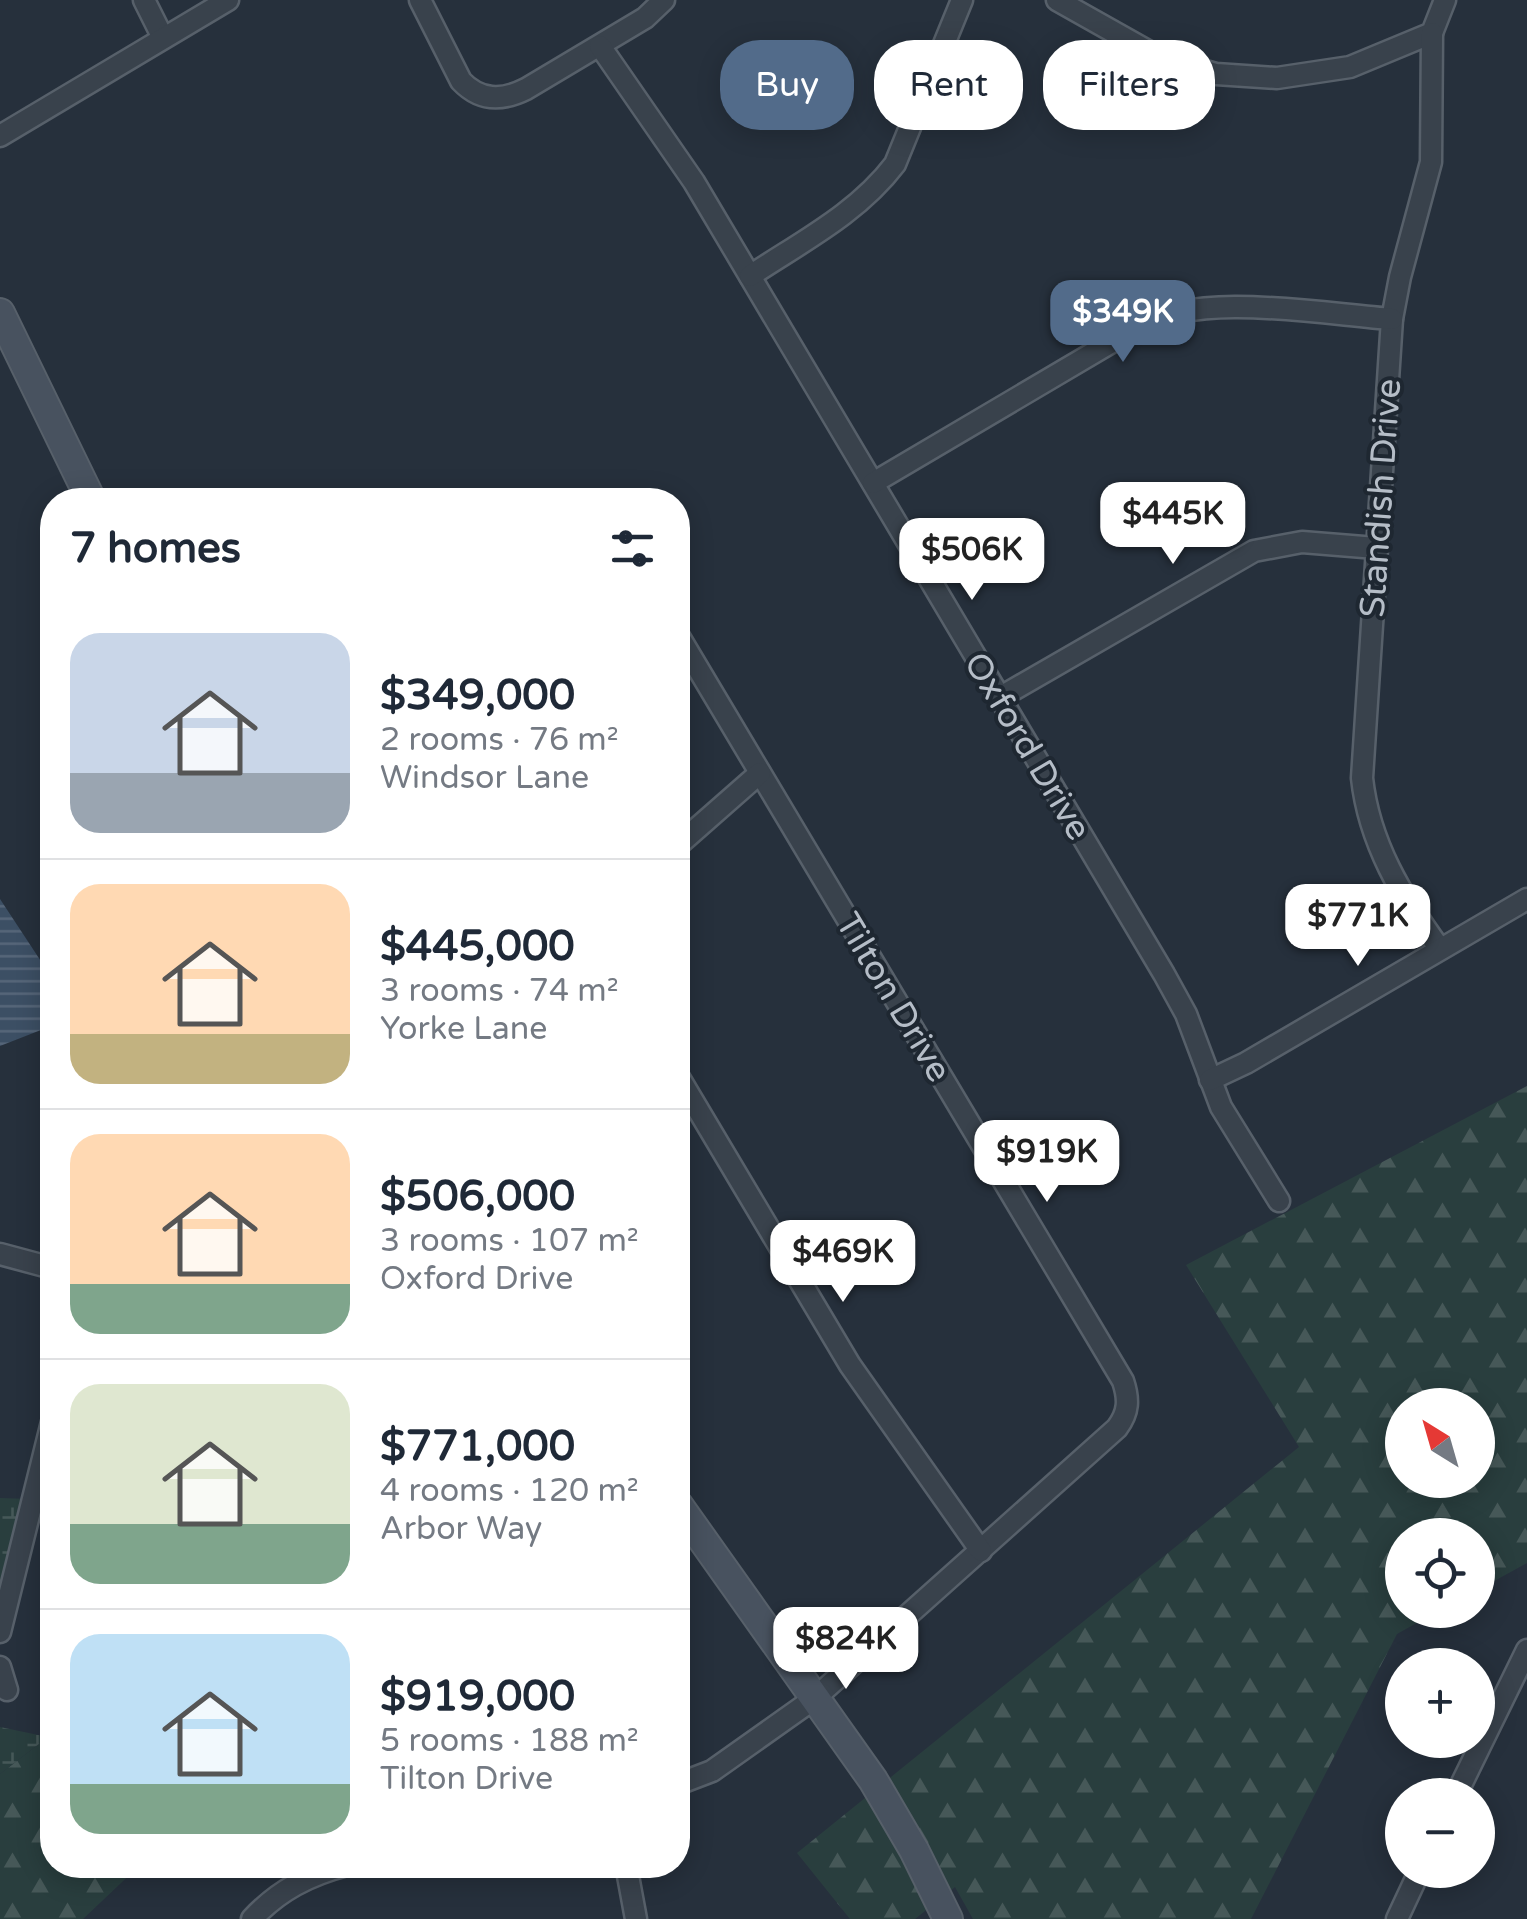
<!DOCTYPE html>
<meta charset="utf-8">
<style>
body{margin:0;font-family:"Varela Round",sans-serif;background:#f6f6f7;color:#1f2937;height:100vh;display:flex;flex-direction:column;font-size:38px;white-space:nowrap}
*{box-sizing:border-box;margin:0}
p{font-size:32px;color:#747a83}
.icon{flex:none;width:55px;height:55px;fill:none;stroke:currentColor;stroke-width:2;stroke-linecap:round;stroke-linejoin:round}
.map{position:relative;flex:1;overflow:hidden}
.sheet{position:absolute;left:40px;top:488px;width:650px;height:1390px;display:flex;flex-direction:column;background:#fff;border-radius:40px;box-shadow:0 5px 25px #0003}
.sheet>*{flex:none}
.guide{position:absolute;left:720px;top:40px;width:655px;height:90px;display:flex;gap:20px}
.needle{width:65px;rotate:323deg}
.tools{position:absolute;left:1385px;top:1388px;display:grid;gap:20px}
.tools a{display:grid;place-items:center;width:110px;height:110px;border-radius:50%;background:#fff;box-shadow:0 5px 25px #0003;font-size:50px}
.price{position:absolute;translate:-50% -85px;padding:0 22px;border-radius:20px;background:#fff;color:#222;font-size:32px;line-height:65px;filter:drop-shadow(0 2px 5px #0008)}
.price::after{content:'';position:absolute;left:50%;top:60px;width:30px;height:22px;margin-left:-15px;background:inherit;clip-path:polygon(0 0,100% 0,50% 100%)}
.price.active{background:#526b8a;color:#fff}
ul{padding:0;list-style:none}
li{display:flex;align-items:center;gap:30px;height:250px;padding:0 30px}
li+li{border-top:2px solid #e0e1e3}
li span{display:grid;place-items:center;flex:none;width:280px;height:200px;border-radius:30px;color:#555}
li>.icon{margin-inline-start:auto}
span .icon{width:120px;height:120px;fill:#fffc;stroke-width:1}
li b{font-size:42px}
h2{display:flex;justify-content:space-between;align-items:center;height:120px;padding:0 30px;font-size:42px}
.chip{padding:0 35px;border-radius:40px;background:#fff;box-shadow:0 5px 25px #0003;font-size:35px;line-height:90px}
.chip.active{background:#526b8a;color:#fff}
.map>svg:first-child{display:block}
.forest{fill:url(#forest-firs);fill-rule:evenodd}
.wetland{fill:url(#wetland-marsh)}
.water{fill:url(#water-rules)}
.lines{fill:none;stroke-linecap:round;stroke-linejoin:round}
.street-casing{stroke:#57606a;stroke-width:25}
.secondary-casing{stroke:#57606a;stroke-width:32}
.street{stroke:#39424c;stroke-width:20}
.secondary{stroke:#48525f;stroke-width:28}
.labels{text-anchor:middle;stroke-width:8;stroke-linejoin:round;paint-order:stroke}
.street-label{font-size:35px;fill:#b5bdc7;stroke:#1e2731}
</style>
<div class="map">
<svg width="1527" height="1919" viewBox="0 0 1527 1919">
<defs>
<pattern id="forest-firs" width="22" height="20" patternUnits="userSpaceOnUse" patternTransform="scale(2.5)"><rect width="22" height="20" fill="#293e3e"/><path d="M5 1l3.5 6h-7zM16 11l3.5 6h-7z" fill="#465858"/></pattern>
<pattern id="wetland-marsh" width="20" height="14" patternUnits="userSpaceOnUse" patternTransform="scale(2.5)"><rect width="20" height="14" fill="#293e3e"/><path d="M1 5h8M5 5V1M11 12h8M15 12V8" fill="none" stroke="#465858"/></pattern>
<pattern id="water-rules" width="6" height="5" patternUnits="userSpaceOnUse" patternTransform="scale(2.5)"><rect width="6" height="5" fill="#3c4f64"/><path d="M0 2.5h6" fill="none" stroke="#566679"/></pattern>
</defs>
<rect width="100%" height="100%" fill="#26303c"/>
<g class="forest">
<path d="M1527 1086V1563L1478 1590V1535H1402V1610H1440L1397 1634 1251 1919H973L955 1887 915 1919H850L797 1853 1299 1447 1186 1265ZM1402 1405H1478V1480H1402Z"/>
<polygon points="52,1734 52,1865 140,1865 83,1919 0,1919 0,1774"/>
</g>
<g class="wetland">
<polygon points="0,1498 29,1499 0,1622"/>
<polygon points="0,1727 48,1737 0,1774"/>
</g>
<polygon class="water" points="0,899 52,978 52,1003 41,1030 0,1046"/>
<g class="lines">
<g class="street-casing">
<g id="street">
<polyline points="144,0 163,38"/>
<path d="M420 0 461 81C480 101 502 101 526 89L645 18 664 0"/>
<polyline points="1057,0 1160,58 1216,74 1277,78 1350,67 1432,33 1445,0"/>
<path d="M1432 33 1431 162 1400 277 1392 319 1362 778C1369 843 1402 897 1440 949"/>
<polyline points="600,46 694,182 1164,974 1186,1014 1221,1107 1279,1201"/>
<polyline points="0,136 228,0"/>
<path d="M750 276C801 242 857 214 895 164L962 0"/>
<path d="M873 483 1139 326C1201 291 1321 314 1392 319"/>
<path d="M678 635 1123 1381C1129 1399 1129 1412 1117 1428L815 1698 712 1771 678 1784"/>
<polyline points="999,698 1254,551 1302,542 1376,548"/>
<polyline points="678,845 760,773"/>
<polyline points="678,1076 850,1365 981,1551"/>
<polyline points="1210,1080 1246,1063 1527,899"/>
<polyline points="0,1254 52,1268"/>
<polyline points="0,1632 52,1422"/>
<polyline points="0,1667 7,1690"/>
<polyline points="1456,1795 1527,1650"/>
<polyline points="626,1865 636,1919"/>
<path d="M252 1919C279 1890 309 1875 347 1865"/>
<polyline points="1397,1919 1420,1870"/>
</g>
</g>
<g class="secondary-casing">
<g id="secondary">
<polyline points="0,313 91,500"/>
<polyline points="678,1505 873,1780 914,1850 948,1919"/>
</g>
</g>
<use href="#street" class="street"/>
<use href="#secondary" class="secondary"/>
</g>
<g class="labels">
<g class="street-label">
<text transform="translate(1380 498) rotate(-86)" y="12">Standish Drive</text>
<text transform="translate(1028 746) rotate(59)" y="12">Oxford Drive</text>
<text transform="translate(894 997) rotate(59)" y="12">Tilton Drive</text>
</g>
</g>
</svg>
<div class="tools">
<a><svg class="needle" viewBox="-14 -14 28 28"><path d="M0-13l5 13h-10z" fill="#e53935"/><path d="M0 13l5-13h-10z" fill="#747a83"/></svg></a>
<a><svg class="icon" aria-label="locate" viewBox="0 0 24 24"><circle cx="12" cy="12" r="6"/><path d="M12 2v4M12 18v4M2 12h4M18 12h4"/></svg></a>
<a>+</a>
<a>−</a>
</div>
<b class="price active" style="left:1123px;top:365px">$349K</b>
<b class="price" style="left:1173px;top:567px">$445K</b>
<b class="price" style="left:972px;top:603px">$506K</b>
<b class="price" style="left:1358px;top:969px">$771K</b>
<b class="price" style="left:1047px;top:1205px">$919K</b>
<b class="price" style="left:843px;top:1305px">$469K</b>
<b class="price" style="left:846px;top:1692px">$824K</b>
<div class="guide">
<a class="chip active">Buy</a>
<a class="chip">Rent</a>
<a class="chip">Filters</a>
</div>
<section class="sheet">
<h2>7 homes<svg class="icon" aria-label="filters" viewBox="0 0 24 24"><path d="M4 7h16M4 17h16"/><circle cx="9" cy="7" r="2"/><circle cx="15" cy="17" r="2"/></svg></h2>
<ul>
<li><span style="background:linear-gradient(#c9d6e8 70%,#9aa5b1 0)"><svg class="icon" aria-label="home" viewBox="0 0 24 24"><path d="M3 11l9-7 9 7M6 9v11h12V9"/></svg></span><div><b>$349,000</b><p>2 rooms · 76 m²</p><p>Windsor Lane</p></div></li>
<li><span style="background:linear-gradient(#ffd9b3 75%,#c2b280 0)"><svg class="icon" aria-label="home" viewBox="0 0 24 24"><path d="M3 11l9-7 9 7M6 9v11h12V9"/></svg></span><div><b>$445,000</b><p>3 rooms · 74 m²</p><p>Yorke Lane</p></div></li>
<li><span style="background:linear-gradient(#ffd9b3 75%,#7fa58c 0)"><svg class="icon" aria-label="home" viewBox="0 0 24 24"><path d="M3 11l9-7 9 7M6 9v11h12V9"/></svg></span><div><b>$506,000</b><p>3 rooms · 107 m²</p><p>Oxford Drive</p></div></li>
<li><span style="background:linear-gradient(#dfe7d0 70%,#7fa58c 0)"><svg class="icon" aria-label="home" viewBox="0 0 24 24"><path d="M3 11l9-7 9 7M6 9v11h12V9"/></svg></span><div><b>$771,000</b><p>4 rooms · 120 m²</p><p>Arbor Way</p></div></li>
<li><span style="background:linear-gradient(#bfe0f5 75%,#7fa58c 0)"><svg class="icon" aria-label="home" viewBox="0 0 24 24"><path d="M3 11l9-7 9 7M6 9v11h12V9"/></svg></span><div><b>$919,000</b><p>5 rooms · 188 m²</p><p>Tilton Drive</p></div></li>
</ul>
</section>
</div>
